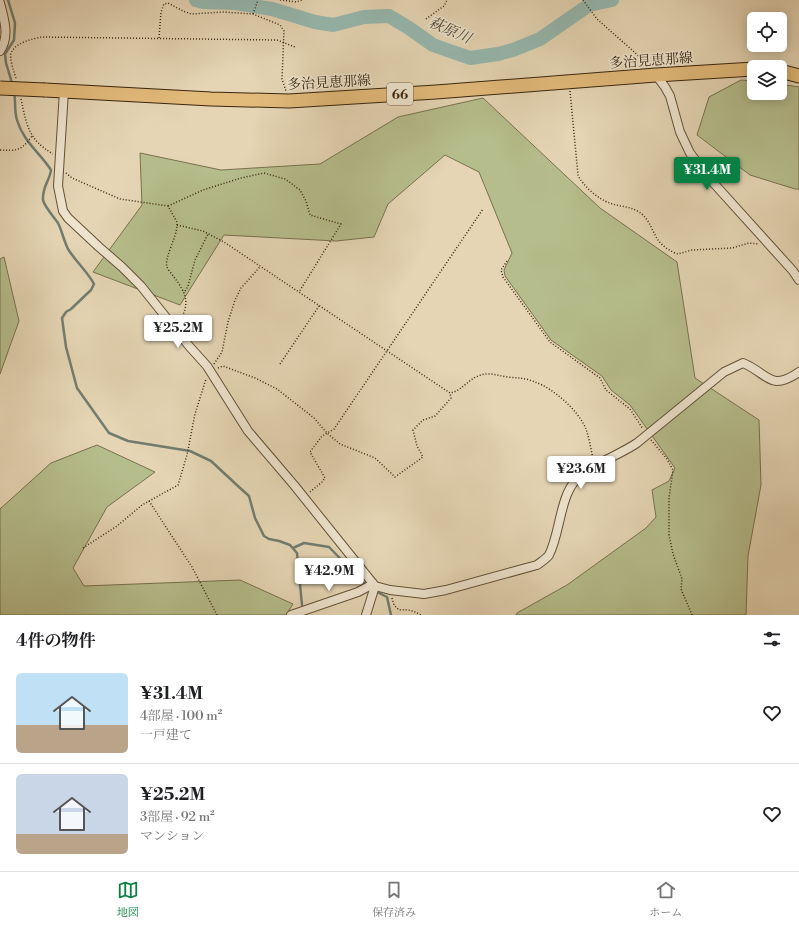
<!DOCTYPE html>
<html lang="ja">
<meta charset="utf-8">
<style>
body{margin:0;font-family:"Libre Bodoni","Noto Serif JP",serif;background:#f6f6f6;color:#202124;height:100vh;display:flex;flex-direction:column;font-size:15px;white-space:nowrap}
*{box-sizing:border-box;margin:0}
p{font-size:13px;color:#757577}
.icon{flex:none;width:22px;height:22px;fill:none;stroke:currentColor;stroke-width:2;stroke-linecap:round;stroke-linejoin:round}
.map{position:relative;height:615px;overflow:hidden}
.details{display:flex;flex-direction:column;background:#fff;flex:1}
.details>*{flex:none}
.tools{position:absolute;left:747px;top:12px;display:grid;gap:8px}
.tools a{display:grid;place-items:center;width:40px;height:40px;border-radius:6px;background:#fff;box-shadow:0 2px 10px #0003;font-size:20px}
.price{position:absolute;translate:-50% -34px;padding:0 9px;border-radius:4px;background:#fff;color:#222;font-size:13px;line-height:26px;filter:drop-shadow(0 1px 2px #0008)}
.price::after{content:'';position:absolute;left:50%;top:24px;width:12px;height:9px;margin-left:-6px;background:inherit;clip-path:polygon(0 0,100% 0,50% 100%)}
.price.selected{background:#0b8043;color:#fff}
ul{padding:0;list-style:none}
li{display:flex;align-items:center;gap:12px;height:100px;padding:0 16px}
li+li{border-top:1px solid #e0e0e0}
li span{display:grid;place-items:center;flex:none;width:112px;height:80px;border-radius:6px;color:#555}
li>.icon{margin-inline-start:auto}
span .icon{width:48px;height:48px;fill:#fffc;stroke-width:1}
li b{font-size:17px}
h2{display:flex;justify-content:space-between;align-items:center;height:48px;padding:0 16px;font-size:17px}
.tabs{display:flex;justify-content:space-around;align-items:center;height:56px;border-top:1px solid #e0e0e0;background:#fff;font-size:11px;color:#757577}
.tabs a{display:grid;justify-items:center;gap:2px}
.tabs .selected{color:#0b8043}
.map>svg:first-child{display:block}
.green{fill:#b6bd8c;stroke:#78714e}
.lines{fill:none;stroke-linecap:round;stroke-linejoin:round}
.stream{stroke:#717d6f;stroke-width:2.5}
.river{stroke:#96b8af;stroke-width:14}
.minor-casing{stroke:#645138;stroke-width:10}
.primary-casing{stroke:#39250f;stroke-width:15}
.path{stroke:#39250f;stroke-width:1.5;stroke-dasharray:1 2;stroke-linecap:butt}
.minor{stroke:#eee4ce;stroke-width:8}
.primary{stroke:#e2ba7a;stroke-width:13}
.primary-bridge-casing{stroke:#39250f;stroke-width:15;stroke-linecap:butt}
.primary-bridge{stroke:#e2ba7a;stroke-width:13}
.labels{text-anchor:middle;stroke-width:3;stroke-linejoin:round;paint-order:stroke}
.shield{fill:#eee4ce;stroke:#6f5e48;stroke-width:1}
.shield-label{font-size:13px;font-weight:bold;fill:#39250f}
.street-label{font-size:14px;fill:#39250f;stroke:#eee4ce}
.water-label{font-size:15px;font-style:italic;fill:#504a37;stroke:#eee4ce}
</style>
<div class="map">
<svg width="799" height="615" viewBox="0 0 799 615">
<rect width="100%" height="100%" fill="#e5d5b4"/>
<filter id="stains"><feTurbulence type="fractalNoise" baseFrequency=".005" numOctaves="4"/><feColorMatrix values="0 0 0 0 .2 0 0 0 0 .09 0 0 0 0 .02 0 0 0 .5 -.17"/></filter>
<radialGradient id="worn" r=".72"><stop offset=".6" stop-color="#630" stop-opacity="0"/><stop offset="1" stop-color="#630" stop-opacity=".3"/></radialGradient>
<g class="green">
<polygon points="741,80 754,81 754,93 780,93 780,84 799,87 799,189 795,189 750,175 697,135 709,97"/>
<polygon points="483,98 600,208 677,262 695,378 759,420 761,485 748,556 746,615 516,615 517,613 567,585 646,528 656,517 652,490 669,481 675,468 630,405 611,390 602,376 551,340 505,276 504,270 512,253 479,172 445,155 388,204 374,237 336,241 224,235 180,305 93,272 142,205 140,153 221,170 320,164 398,117"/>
<polygon points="4,257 19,321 0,374 0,259"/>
<polygon points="97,445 155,472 107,507 73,568 84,586 240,580 293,604 286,615 0,615 0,509 51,463"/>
</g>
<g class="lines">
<g class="stream">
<polyline points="8,0 15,23 14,40 5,54 6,63 12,83"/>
<path d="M14 92C16 102 14 111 17 120 23 141 40 153 51 170 50 180 42 187 43 200 44 206 54 217 58 223 62 231 64 241 68 249 76 262 87 271 94 284L91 290 71 309 66 312 62 318 66 347 77 388 109 433 128 441 190 451 211 461 239 487 249 496 255 518 264 536 269 539 279 541 290 545 297 553 302 605"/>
<polyline points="293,548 304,543 329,547 364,583 368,586"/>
<polyline points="375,591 387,597 391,615"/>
</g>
<polyline class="river" points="196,0 203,2 235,3 272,9 315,22 333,25 364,17 389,16 409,28 433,45 470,58 498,54 513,50 540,39 589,5 612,0"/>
<g class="minor-casing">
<g id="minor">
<path d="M0 3C4 19 10 36 0 51"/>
<polyline points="656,75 665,87 670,96 680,132 690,153 709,178 793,271 799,280"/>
<path d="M64 91 58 186 63 211 68 218 99 247 122 267 141 286 189 346 207 366 248 431 294 485 375 586 390 590 424 594 446 590 537 565C541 562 546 559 549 555 560 534 560 496 576 480 593 463 618 456 637 443L724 372 743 363C769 374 770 392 799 372"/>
<polyline points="291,615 358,592 373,584"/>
<polyline points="366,615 375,586"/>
</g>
</g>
<g class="primary-casing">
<g id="primary">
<polyline points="780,71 799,76"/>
<polyline points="45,90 211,99 289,101 436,92 656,75 754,69"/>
</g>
</g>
<g class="path">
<polyline points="280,0 296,2 302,0"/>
<polyline points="583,0 597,19 641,58 648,66"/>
<polyline points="253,14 258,0"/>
<polyline points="426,19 444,6 447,0"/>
<polyline points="159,38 161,12 164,4 168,3 183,11 191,14 223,12 253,14 280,25 284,31 282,79 286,91"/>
<path d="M16 78C14 73 9 57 11 53 16 42 32 39 42 37L277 40 295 47"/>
<path d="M570 91 578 175C582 185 599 200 610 203 620 207 630 206 639 212 649 218 652 231 658 240 662 246 671 252 678 254L692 250 732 248 749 243 758 244"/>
<path d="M21 99C27 126 28 139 53 154"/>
<path d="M0 150C17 151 21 151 32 136"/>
<path d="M66 173 72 178 120 199 168 206 177 222V225C177 237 164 258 167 267 168 270 172 274 174 277 186 293 191 303 179 322"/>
<polyline points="168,206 203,190 241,178 264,173 285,179 300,190 306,201 310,215 341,224 299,292"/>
<path d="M177 225 203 231 224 242 450 393C462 391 469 378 481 375 490 372 499 376 508 377 518 378 526 378 535 382 553 388 579 411 586 429 589 438 591 449 593 459"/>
<polyline points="507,261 501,270 503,277 550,342 600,378 606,390 630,409 643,429"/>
<polyline points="185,291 188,286 195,260 208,234"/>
<polyline points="214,364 222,352 228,322 235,300 241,288 260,267"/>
<polyline points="280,364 319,306"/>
<polyline points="218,368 223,366 255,378 277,389 314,418 327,433 340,444 375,458 395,477 423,457 417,446 413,430 423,420 435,416 451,398 450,393"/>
<polyline points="651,440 667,459 673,470 669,498 669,535 673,554 682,579 681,589 692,615"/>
<polyline points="310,492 322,482 325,478 310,452 322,436 334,429 483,209"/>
<polyline points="149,501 192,567 217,615"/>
<polyline points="83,548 117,526 142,505 178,485 187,455 195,414 206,379"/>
<path d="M392 598 394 605 399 610C408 609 414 611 421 615"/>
</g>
<use href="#minor" class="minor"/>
<use href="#primary" class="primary"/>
<g class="primary-bridge-casing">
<polyline id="primary-bridge" points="0,88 45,90"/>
</g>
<use href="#primary-bridge" class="primary-bridge"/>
</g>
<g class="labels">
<rect class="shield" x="387" y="83" width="26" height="22" rx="3"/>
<g class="shield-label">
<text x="400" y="99">66</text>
</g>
<g class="street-label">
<text transform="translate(651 60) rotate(-4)" y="5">多治見恵那線</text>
<text transform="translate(329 82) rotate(-3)" y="5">多治見恵那線</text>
</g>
<g class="water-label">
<text transform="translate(450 30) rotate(24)" y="5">萩原川</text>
</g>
</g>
<rect width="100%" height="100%" filter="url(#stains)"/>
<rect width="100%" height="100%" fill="url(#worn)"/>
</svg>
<div class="tools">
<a><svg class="icon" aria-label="locate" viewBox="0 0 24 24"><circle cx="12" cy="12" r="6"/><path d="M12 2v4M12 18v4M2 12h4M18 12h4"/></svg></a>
<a><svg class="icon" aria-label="layers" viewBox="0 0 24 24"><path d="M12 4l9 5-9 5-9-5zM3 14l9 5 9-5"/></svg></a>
</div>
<b class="price selected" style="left:707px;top:191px">¥31.4M</b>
<b class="price" style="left:178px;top:349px">¥25.2M</b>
<b class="price" style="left:581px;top:490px">¥23.6M</b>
<b class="price" style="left:329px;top:592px">¥42.9M</b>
</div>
<section class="details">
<h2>4件の物件<svg class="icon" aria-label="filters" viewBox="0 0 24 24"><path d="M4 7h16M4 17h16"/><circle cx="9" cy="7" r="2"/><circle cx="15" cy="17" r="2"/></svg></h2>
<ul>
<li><span style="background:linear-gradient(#bfe0f5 65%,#b9a48a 0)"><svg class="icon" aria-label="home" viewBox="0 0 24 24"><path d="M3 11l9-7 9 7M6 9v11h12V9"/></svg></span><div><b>¥31.4M</b><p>4部屋 · 100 m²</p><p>一戸建て</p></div><svg class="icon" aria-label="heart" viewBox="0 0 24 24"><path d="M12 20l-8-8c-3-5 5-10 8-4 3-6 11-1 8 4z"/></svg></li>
<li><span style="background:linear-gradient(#c9d6e8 75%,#b9a48a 0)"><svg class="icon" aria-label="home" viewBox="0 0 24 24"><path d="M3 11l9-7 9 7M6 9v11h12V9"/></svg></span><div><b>¥25.2M</b><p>3部屋 · 92 m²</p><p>マンション</p></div><svg class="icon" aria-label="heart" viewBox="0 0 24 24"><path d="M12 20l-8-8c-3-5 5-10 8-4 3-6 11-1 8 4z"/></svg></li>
</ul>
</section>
<nav class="tabs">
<a class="selected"><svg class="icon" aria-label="map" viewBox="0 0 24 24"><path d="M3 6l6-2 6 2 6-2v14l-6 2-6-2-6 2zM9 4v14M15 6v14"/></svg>地図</a>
<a><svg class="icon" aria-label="saved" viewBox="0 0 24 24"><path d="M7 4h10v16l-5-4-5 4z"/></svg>保存済み</a>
<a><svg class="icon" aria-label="home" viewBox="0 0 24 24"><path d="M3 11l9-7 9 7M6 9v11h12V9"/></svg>ホーム</a>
</nav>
